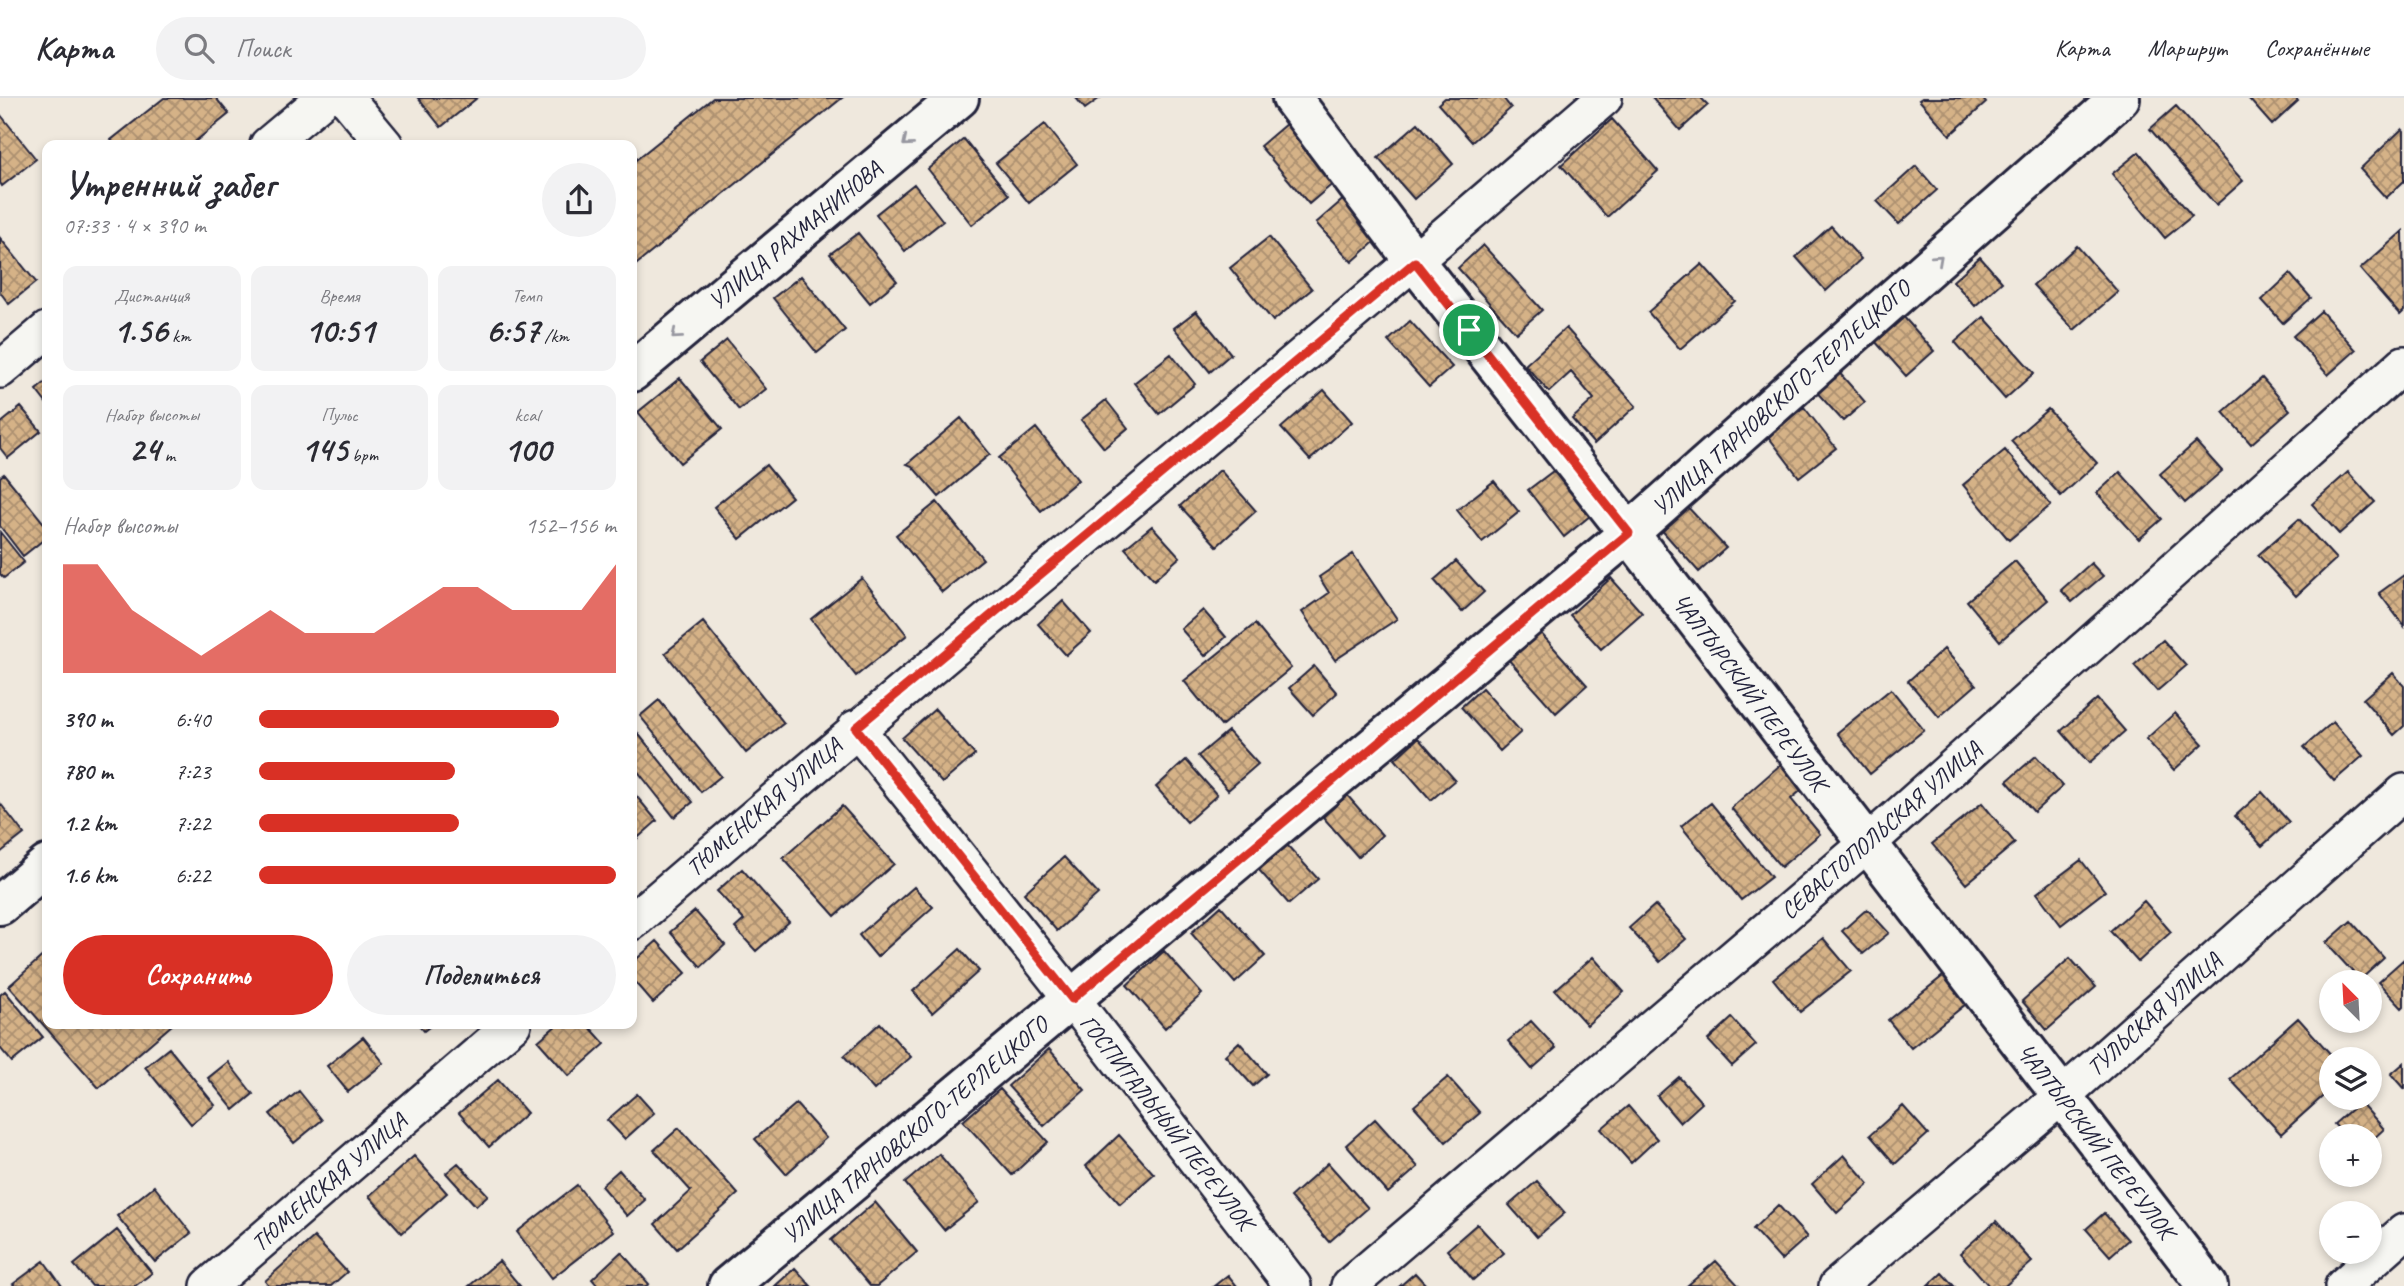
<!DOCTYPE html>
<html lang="ru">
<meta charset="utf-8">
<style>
:root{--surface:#fff;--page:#f2f2f3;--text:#2b2b33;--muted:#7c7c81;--line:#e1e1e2;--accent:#d93025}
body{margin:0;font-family:Caveat,sans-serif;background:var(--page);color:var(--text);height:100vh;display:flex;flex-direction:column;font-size:26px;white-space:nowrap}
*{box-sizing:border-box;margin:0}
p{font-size:23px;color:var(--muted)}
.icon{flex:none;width:38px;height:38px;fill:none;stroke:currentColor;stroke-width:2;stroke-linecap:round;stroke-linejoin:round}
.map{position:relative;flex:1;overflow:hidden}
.panel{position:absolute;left:42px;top:42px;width:595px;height:889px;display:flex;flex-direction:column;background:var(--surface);border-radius:14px;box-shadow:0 4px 10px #0003}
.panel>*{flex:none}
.needle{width:46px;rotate:336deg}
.controls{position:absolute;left:2319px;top:872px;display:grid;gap:14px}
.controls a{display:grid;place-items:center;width:63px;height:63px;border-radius:50%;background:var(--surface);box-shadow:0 4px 10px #0003;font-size:35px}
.pin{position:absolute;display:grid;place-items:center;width:60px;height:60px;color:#fff;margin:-30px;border:4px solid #fff;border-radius:50%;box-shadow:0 2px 7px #0007}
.round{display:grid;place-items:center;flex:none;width:74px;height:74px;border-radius:37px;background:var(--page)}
.summary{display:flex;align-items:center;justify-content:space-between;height:119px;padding:0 21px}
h1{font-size:38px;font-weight:800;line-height:52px}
.stats{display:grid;grid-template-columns:repeat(3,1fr);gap:10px;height:119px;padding:7px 21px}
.stats div{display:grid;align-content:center;border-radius:14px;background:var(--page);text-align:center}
.stats b{font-size:35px;font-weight:800}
.stats small{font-size:19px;font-weight:400}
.stats p{font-size:19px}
.chart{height:196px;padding:14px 21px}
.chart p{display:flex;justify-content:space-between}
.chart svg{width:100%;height:126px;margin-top:7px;fill:var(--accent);opacity:.7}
.cta{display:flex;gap:14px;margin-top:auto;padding:14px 21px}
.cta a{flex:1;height:80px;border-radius:42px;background:var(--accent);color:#fff;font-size:28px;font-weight:800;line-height:80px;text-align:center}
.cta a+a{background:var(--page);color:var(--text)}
ul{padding:0 21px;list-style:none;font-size:23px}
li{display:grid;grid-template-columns:112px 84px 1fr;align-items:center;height:52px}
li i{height:18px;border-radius:9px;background:var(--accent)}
header{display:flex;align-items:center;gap:42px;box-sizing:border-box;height:98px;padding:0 35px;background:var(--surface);border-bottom:2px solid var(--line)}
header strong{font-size:33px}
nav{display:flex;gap:38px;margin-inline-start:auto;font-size:24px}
.search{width:490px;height:63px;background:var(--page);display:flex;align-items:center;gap:18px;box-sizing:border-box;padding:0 24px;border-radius:38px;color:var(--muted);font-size:26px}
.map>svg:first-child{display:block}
.building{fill:url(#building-cross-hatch);stroke:#22223b;stroke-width:2}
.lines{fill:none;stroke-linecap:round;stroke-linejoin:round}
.minor-casing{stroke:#22223b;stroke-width:40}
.tertiary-casing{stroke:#22223b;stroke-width:44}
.minor{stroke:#f6f6f2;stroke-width:35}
.tertiary{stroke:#f6f6f2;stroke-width:38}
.oneway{stroke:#9797a0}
.route-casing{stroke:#fff;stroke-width:14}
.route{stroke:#d93025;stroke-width:9}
.labels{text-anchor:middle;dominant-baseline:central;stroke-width:7;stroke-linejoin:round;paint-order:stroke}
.street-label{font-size:24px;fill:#22223b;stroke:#f6f6f2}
</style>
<header>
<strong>Карта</strong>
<div class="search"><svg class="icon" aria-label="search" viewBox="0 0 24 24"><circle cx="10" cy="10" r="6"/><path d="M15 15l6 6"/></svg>Поиск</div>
<nav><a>Карта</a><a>Маршрут</a><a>Сохранённые</a></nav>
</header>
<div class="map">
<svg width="2404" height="1188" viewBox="0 0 2404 1188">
<defs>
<pattern id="building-cross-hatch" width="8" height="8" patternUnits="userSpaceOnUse" patternTransform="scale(1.75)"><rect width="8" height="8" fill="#d5b287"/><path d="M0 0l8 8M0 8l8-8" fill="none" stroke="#ac9070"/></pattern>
</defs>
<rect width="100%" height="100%" fill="#efe8dd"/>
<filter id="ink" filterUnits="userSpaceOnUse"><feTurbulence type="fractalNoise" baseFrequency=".0143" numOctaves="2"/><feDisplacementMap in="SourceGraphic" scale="14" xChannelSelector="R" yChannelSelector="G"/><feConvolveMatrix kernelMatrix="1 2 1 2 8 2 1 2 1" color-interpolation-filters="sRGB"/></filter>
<g filter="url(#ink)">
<path class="building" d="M164,0h52l13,16 -38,31h-76l-4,-5z
M418,0h59l-36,29z
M713,0h129l-210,170v-105z
M1076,0h24l-15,11z
M1445,0h58l8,10 -39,34 -34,-38z
M1652,0h49l7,7 -28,25z
M1922,0h60l4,5 -36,32 -31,-35z
M2251,0h44l3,3 -26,24 -23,-26z
M2176,8l67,75 -27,24 -66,-76z
M0,16l36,45 -34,27 -2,-3z
M1612,21l46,52 -51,46 -46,-52z
M1418,25l35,41 -39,35 -36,-41z
M1045,26l32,40 -48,39 -33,-40z
M1286,26l49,58 -26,22 -49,-58z
M2402,31l2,2v50l-18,17 -26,-29z
M964,41l45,56 -37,30 -44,-56z
M2139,54l53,64 -27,22 -53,-64z
M1916,68l21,24 -38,34 -22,-23z
M914,86l29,37 -38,30 -29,-37z
M1346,99l35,39 -29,26 -36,-39z
M1831,128l30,33 -35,32 -30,-34z
M2403,133l1,80 -4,4 -40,-46z
M858,135l39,48 -27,22 -40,-49z
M1269,139l43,52 -39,32 -43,-53z
M0,140l36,44 -27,22 -9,-12z
M1483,147l59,65 -26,23 -58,-65z
M2077,148l41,46 -44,38 -41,-45z
M1980,159l22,25 -27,24 -22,-25z
M1702,166l33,37 -55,48 -32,-37z
M2290,176l21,24 -28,25 -21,-23z
M801,178l44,54 -28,23 -44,-55z
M1196,213l35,43 -21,18 -36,-44z
M2321,213l35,39 -28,25 -35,-39z
M1902,217l32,36 -28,25 -32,-36z
M1984,219l50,56 -29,26 -50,-57z
M1410,223l42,46 -23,20 -41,-46z
M1566,230l70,78 -42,38 -22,-25 22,-20 -23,-27 -22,20 -24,-27z
M727,242l39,49 -27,21 -39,-48z
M1171,256l24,30 -36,30 -25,-31z
M1836,271l29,33 -22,19 -30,-33z
M680,280l42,51 -42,34 -42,-51z
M2262,280l28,32 -39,34 -28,-32z
M47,283v23l-11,-14z
M1324,292l28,32 -42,38 -29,-32z
M1106,302l22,28 -24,20 -23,-28z
M21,309l20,24 -33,27 -8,-10v-24z
M1804,309l32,41 -37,29 -32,-42z
M2048,311l49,54 -36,33 -50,-55z
M961,320l29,36 -51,43 -27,-31 -5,-2z
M1036,330l42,52 -37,31 -42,-53z
M2196,344l26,29 -37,32 -25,-29z
M2005,352l46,55 -42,35 -46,-55z
M766,367l26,32 -52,42 -26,-32z
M1561,367l35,46 -32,26 -36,-47z
M1220,372l36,41 -39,35 -37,-40z
M2120,374l42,47 -23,20 -42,-46z
M2348,374l27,30 -36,32 -27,-30z
M4,376l43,53v10l-24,19 -23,-30v-49z
M1494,383l25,31 -37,30 -25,-32z
M937,404l46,57 -41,33 -46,-57z
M1684,405l42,45 -27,24 -41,-46z
M2299,421l37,40 -40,37 -38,-41z
M1152,428l28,31 -26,23 -29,-32z
M0,434l24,30 -20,16 -4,-4z
M1353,456l44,65 -62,41 -33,-48 27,-19 -10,-16z
M1456,463l28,31 -22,20 -28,-32z
M2015,463l33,39 -48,41 -33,-40z
M2091,465l12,13 -31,26 -11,-12z
M2404,477v51l-25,-33z
M862,480l45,57 -51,41 -45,-57z
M1611,480l31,35 -41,36 -31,-34z
M1063,503l28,32 -25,22 -28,-31z
M1203,512l23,27 -21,19 -24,-27z
M703,524l81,101 -38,30 -81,-100z
M1255,526l36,44 -70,58 -37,-45z
M1538,532l49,55 -31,28 -49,-55z
M2163,542l23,26 -29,25 -23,-26z
M1944,551l32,36 -37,32 -31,-36z
M1314,568l23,27 -24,22 -24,-27z
M2393,575l11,13v40l-10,9 -31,-36z
M1482,590l39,44 -21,19 -39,-44z
M1891,591l33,41 -54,44 -33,-41z
M2097,601l28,32 -36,32 -28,-32z
M659,602l62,76 -20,16 -61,-76z
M935,611l40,46 -33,28 -40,-45z
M2175,615l28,31 -29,26 -28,-31z
M2333,624l30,34 -29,25 -30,-34z
M632,628l61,76 -19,15 -42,-53z
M1228,633l30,33 -30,26 -30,-34z
M1418,640l37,42 -24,20 -36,-41z
M2036,658l27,30 -29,26 -27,-31z
M1788,660l22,25 -19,16 29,35 -39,33 -50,-59z
M1186,662l31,35 -30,27 -31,-35z
M632,693l25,30 -25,22z
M2262,694l27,30 -27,24 -27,-30z
M1347,697l35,40 -24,22 -35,-40z
M0,705l24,31 -24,19z
M1711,705l60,74 -30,23 -60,-74z
M1982,705l33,40 -49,41 -34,-40z
M842,708l52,58 -59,52 -52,-58z
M1287,747l31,34 -29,25 -30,-34z
M1064,759l34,37 -41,37 -33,-38z
M2081,762l24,31 -44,34 -24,-32z
M742,771l47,53 -33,29 -21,-23 9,-8 -27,-29z
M914,789l19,20 -56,50 -18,-22z
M2144,803l27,31 -33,30 -28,-31z
M1655,807l31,34 -26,23 -31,-34z
M1221,808l44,50 -30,27 -44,-50z
M1867,811l22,24 -26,21 -21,-23z
M695,813l30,34 -24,22 -31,-35z
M2351,823l33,37 -24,22 -34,-37z
M1823,840l28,33 -51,41 -27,-33z
M657,843l29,32 -33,30 -21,-24v-16z
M960,851l19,22 -47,42 -19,-22z
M1164,853l38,43 -37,34 -38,-43z
M47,854v72h126l-74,64 -90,-102z
M1593,859l31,35 -37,33 -32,-35z
M2070,860l26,29 -49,43 -25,-29z
M2404,861v47l-2,2 -24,-26z
M1948,874l23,28 -60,48 -23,-28z
M5,893l38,46 -31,25 -12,-14v-53z
M1732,920l24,27 -24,21 -24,-26z
M2298,920l37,41h-4v30l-50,45 -51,-55z
M1531,923l25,27 -24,21 -24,-28z
M880,925l31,34 -37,33 -30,-34z
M418,926h15l-9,7z
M558,926h29l18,20 -36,32 -31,-35z
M363,939l21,26 -36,29 -21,-26z
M1239,944l28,32 -14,12 -28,-31z
M169,950l46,57 -24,19 -46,-57z
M1049,951l36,41 -41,36 -36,-40z
M228,964l25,32 -19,16 -26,-32z
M2404,965v26l-13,-15z
M1448,979l32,36 -34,29 -32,-36z
M1679,979l23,26 -22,20 -23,-27z
M498,982l29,33 -38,34 -30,-34z
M1000,991l48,53 -36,33 -49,-54z
M299,993l23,29 -28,23 -24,-29z
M637,996l17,19 -29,26 -18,-19z
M2360,1004l24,27 -14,13v-6h-25l-11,-12z
M796,1006l30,34 -40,36 -31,-35z
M1628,1008l29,33 -26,24 -30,-34z
M1903,1008l25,28 -33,30 -25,-29z
M1375,1021l43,48 -30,26 -42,-48z
M679,1030l59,66 -61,55 -22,-25 36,-33 -37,-41z
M1119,1037l35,39 -34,30 -34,-38z
M939,1056l40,48 -35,28 -39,-47z
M1844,1057l25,29 -32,29 -25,-29z
M414,1058l33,37 -45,40 -33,-37z
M458,1065l30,32 -12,11 -30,-33z
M1328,1065l40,45 -39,34 -39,-45z
M619,1072l26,30 -18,16 -26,-30z
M1537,1083l28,32 -28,24 -28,-32z
M577,1087l36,46 -61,47 -35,-46z
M154,1088l37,47 -36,29 -38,-46z
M875,1104l42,50 -40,34h-7l-39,-46z
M1778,1107l29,32 -26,23 -28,-31z
M2104,1115l24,27 -18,16 -24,-27z
M1996,1123l36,41 -27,24h-16l-29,-33z
M1477,1126l27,29 -31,27 -26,-30z
M117,1132l35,43 -17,13h-43l-18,-21z
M314,1139l33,35 -16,14h-62l-4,-5z
M621,1154l28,32 -3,2h-48l-6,-7z
M44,1163l18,25h-47l-2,-2z
M499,1163l21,25h-51z
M1716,1163l23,25 -51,-1z
M795,1170l16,18h-36z
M1415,1175l12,13h-27z
M1942,1175l12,13h-26z
M1228,1177l9,11h-23z"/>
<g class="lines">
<g class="minor-casing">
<path id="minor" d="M346,0l39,47
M268,47l56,-47
M0,272l47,-40
M856,630l216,271 221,287
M632,824c322,-278 651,-545 972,-824
M209,1188l304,-262
M1349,1188l518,-442 537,-480
M1837,1188l225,-190 342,-304
M2343,1188l61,-54"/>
</g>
<g class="tertiary-casing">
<path id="tertiary" d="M1292,0l123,164 214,271 579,753
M632,274l327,-274
M0,807l47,-40
M728,1188l901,-753 491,-435"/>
</g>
<use href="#minor" class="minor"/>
<use href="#tertiary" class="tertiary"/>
</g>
<defs><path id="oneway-chevron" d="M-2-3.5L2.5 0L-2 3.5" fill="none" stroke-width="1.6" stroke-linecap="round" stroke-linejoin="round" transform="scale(1.75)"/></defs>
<g class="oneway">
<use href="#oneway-chevron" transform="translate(907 44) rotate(140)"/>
<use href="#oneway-chevron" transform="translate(1938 161) rotate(-42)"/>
<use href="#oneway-chevron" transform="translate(676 237) rotate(140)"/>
</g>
</g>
<g class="lines" filter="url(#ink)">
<g class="route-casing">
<path id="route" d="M1415,164l214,271 -557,466 -216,-271z"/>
</g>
<use href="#route" class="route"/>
</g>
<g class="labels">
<g class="street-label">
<text transform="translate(795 137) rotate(-40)">УЛИЦА РАХМАНИНОВА</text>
<text transform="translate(1781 300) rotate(-42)">УЛИЦА ТАРНОВСКОГО-ТЕРЛЕЦКОГО</text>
<text transform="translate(1750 594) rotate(53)">ЧАЛТЫРСКИЙ ПЕРЕУЛОК</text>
<text transform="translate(764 709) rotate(-41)">ТЮМЕНСКАЯ УЛИЦА</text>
<text transform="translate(1881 732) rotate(-41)">СЕВАСТОПОЛЬСКАЯ УЛИЦА</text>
<text transform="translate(2154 916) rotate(-42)">ТУЛЬСКАЯ УЛИЦА</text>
<text transform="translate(1167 1024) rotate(52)">ГОСПИТАЛЬНЫЙ ПЕРЕУЛОК</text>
<text transform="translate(915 1032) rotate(-40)">УЛИЦА ТАРНОВСКОГО-ТЕРЛЕЦКОГО</text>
<text transform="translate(2096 1043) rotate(52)">ЧАЛТЫРСКИЙ ПЕРЕУЛОК</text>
<text transform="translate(329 1084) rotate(-41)">ТЮМЕНСКАЯ УЛИЦА</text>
</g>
</g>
</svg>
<div class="controls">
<a><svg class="needle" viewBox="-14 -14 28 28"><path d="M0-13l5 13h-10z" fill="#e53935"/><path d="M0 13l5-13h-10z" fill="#7c7c81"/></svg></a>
<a><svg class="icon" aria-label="layers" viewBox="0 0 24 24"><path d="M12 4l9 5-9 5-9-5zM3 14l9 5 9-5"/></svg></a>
<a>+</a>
<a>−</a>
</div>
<div class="pin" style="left:1469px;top:232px;background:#1e9e55"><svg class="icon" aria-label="arrive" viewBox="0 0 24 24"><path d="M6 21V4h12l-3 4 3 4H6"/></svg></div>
<section class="panel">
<div class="summary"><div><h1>Утренний забег</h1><p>07:33 · 4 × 390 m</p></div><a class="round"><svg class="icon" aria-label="share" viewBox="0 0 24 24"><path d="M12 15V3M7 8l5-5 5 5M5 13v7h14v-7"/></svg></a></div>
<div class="stats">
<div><p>Дистанция</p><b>1.56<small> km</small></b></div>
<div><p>Время</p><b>10:51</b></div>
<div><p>Темп</p><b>6:57<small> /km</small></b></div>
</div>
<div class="stats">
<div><p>Набор высоты</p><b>24<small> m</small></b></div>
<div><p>Пульс</p><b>145<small> bpm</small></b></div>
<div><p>kcal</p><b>100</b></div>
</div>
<div class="chart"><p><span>Набор высоты</span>152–156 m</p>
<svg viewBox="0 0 160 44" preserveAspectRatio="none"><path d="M0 44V6L10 6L20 22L30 30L40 38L50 30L60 22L70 30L80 30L90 30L100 22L110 14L120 14L130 22L140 22L150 22L160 6V44z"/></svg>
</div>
<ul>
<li><b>390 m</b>6:40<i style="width:84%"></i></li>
<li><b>780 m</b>7:23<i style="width:55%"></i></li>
<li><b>1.2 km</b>7:22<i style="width:56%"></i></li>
<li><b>1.6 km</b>6:22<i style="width:100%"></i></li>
</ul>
<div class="cta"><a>Сохранить</a><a>Поделиться</a></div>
</section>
</div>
